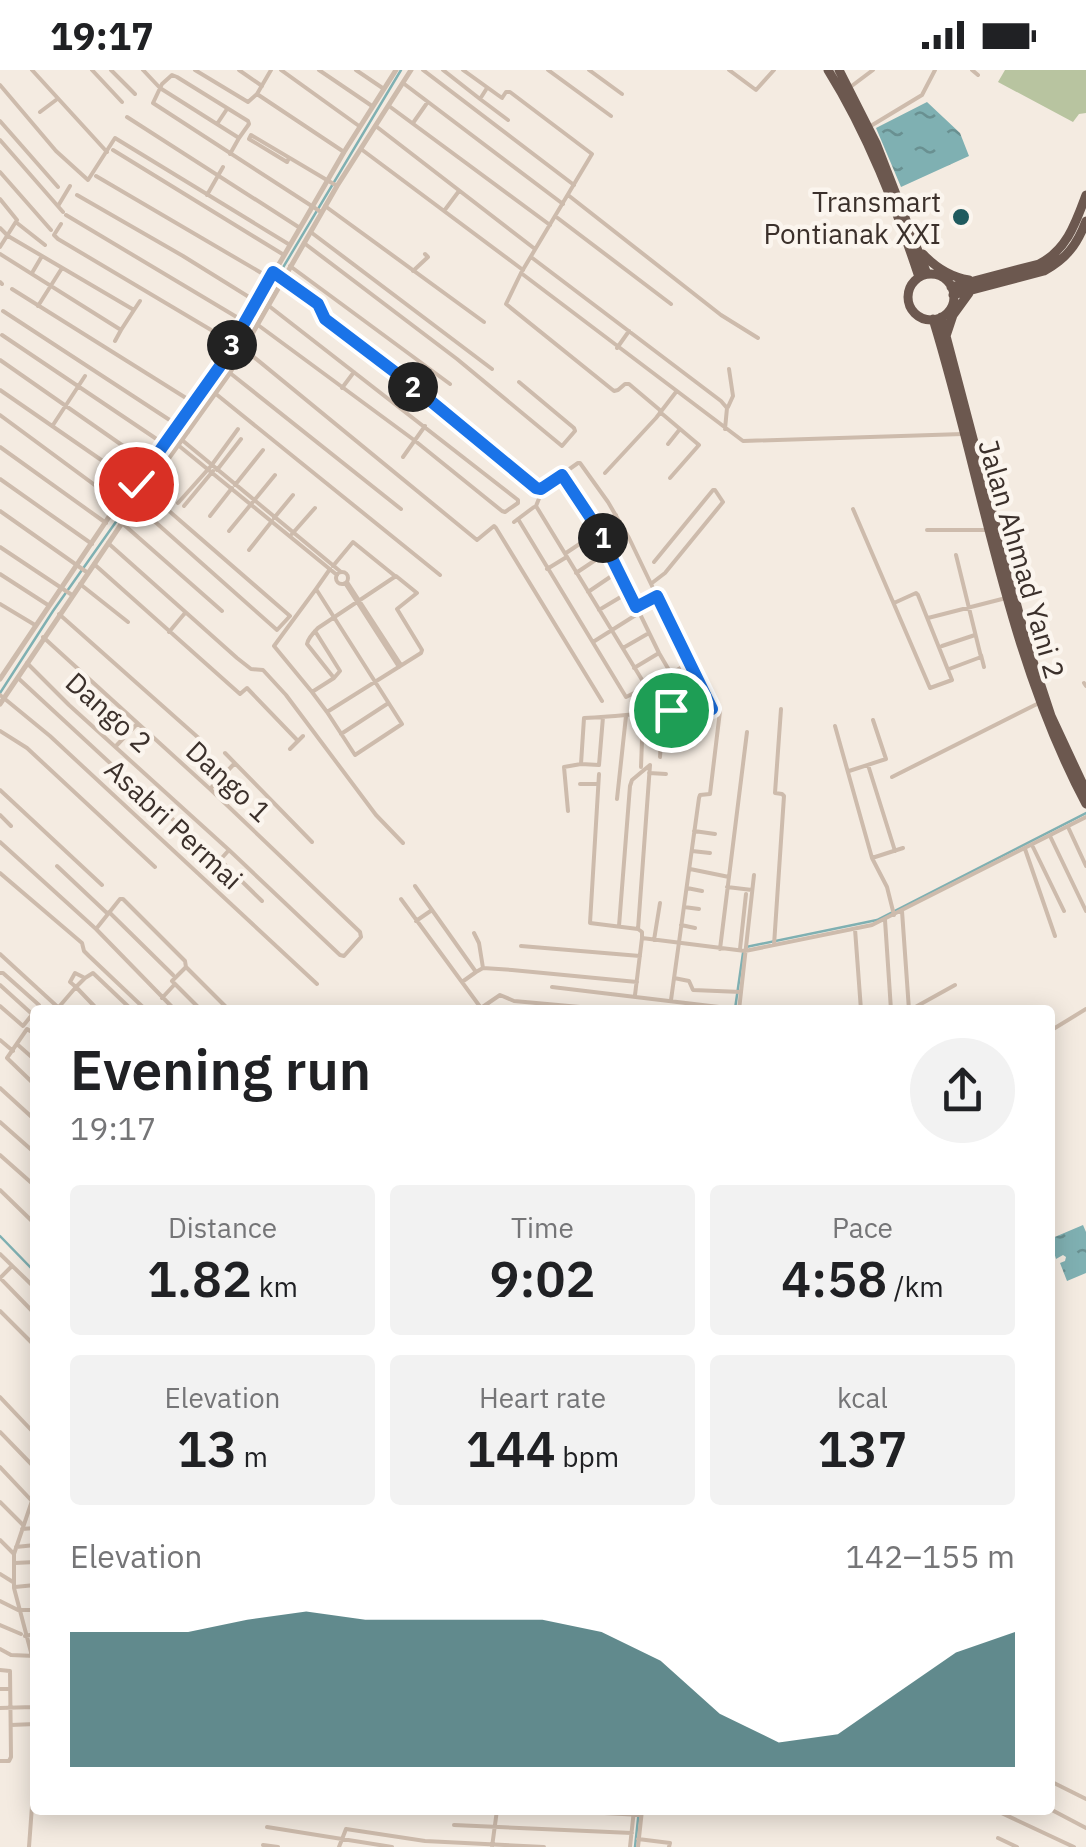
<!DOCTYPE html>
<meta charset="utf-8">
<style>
:root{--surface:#fff;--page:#f2f2f2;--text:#202124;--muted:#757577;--accent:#1f5a5e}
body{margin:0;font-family:"IBM Plex Sans",sans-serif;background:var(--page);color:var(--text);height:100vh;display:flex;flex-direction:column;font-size:38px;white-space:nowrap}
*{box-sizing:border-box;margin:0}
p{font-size:32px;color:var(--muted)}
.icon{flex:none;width:55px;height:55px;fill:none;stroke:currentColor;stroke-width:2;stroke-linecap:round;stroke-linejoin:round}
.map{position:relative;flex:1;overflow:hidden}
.details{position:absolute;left:30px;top:935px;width:1025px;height:810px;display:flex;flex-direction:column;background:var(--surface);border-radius:10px;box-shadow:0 5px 25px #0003}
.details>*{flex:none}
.pin{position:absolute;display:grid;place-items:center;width:85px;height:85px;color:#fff;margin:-42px;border:5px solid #fff;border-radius:50%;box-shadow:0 2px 10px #0007}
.km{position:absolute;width:50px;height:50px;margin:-25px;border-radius:50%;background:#222;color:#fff;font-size:28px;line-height:50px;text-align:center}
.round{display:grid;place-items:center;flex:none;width:105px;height:105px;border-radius:52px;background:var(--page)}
.head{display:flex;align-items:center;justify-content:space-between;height:170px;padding:0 40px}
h1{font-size:55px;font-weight:600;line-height:75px}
.metrics{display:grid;grid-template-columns:repeat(3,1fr);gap:15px;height:170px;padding:10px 40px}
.metrics div{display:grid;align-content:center;border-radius:10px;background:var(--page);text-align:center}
.metrics b{font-size:50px;font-weight:600}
.metrics small{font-size:28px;font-weight:400}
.metrics p{font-size:28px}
.chart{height:280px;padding:20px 40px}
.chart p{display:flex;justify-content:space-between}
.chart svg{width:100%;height:180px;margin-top:10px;fill:var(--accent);opacity:.7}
.status{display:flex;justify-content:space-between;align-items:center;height:70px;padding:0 50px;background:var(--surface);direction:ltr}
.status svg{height:28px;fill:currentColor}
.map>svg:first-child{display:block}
.green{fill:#b8c4a0}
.water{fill:url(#water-ripples)}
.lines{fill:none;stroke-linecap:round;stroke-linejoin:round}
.stream{stroke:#7fb0b2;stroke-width:2.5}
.minor{stroke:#cdbbac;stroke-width:4}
.tertiary{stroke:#cdbbac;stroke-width:5}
.trunk{stroke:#6c584f;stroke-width:9}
.route-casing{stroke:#fff;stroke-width:20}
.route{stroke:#1a73e8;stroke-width:12}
.poi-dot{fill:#1f5a5e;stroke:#fbf5ee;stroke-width:4}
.labels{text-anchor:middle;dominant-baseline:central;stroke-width:9;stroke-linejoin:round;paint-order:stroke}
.poi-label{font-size:28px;fill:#3b302b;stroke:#fbf5ee;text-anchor:end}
.street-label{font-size:28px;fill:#3b302b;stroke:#fbf5ee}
</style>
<div class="status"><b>19:17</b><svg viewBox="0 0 49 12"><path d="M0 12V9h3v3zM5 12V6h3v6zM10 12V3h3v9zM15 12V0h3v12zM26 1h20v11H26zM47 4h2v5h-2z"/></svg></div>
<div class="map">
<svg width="1086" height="1777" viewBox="0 0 1086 1777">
<defs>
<pattern id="water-ripples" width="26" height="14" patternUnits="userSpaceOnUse" patternTransform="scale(2.5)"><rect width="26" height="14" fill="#7fb0b2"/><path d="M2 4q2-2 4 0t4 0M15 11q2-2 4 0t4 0" fill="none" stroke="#699091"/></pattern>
</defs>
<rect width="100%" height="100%" fill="#f4ebe1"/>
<path class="green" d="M1005,0h81v43l-7,1 -6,8 -75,-40z"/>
<path class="water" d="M927,32l33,31 9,23 -68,31 -25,-59z
M1083,1155l3,7v41l-19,8 -7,-18 5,-2 1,-4 -3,-2 -7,4 -6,-20z"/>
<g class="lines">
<path class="stream" d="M0,623l53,-82 161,-228 187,-313
M746,877l131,-27 209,-107
M735,939l8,-56
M0,1166l35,36
M635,1777l4,-37"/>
<path class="minor" d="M32,0l75,82
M92,0l30,32
M111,0l24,24
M143,0l17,18 79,50 -9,16
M195,0l53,32 9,-8 14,-24
M239,0l23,16
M281,0l78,56
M319,0l53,36
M356,0l28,19
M423,0l151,115
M443,0l37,29 7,-11
M463,0l39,28 4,-6h4l82,62 -71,119 -15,31 108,87 4,-1 7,-6h4l32,27
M548,0l63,46
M589,0l33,24
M729,0l27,20 18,-20
M972,0l6,5
M403,13l160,121
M0,15l56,66 32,29 27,-42 175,107
M849,18l24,-18
M257,24l87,58
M480,29l28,21
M389,36l161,119
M40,42l16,-12
M127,47l173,111
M0,51l58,66
M413,53l14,-20
M217,54l10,-15
M377,57l158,122
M869,57l53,-32 13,-25
M239,68l10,-14 -1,-3 -71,-44 -5,-2 -10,9 -9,19 168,109
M0,70l63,72
M361,79l162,121
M113,80l171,105
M289,88l-2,4 -38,-23 2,-4 86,51
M0,102l51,58
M96,106l174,102
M77,125l106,61 74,46
M207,125l16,-28
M568,125l153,120 37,23
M0,129l17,21 -17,27
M58,136l12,-20
M325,136l159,116
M444,141l15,-20
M66,145l179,107
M555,146l116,88
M17,153l28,22
M61,154l-7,11 4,4 175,104
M0,158l8,8 126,74 -13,20 -121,-76
M312,163l180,136
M304,173l153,116 105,87 13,-15 -1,-3 -55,-46
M531,187l190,144 6,7 -2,21
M290,196l160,118
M413,201l15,-14 -3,-3
M32,203l10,-17
M521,203l222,168 220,-7
M283,208l35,26 7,15 104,81 108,92
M0,212l2,2
M12,219l182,114
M38,236l24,-38
M134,240l6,-9
M3,241l185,121
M258,255l156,115 88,71 3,1 13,-9v-3l-249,-194
M2,265l162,109
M115,271l6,-11
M617,278l12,-17
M244,279l233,191 17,-14 2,2 106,173
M0,290l149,104
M230,303l171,136
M342,318l12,-16
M0,320l136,94
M216,324l224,181
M728,337l5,-11 -4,-27
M660,342l39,33 -29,33
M0,345l130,96
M53,355l32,-49
M182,370l159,132
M668,374l12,-15
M178,375l159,130
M0,377l106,76
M403,387l22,-31
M217,400l24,-31
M605,403l51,-55 20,-26
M562,405l35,51 62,127 24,41
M0,409l92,65
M235,415l28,-35
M541,419l37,-26h2l28,39 21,36 82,171 9,2 -10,83 -10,1 -1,3 -28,202
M541,419l3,4 -4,3 -3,-4z
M540,426l-4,10 111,182
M178,433l33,-37 27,-37
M135,434l142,126 13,-14 -144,-125
M184,436l29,-35
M853,439l77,179 22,-8 -34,-85 -2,-2 -22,10
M0,441l88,62
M210,446l22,-28
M274,448l19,-23
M518,449l108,178 29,-14 34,-20
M514,452l20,-15
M122,453l100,88
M598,455l18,-10
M927,460h62
M229,461l46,-56
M292,464l23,-26
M108,473l129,115 14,11 12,1 23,25 90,120 27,28
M0,477l72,48
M249,480l23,-29
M566,483l33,-22
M94,494l146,130 7,-6 51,53
M333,496l20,-24 42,34
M547,499l18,-11
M336 508a6 6 0 1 1 12 0a6 6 0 1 1-12 0Z
M576,503l33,-22
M0,504l48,31
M347,512l54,83
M345,513l54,84
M652,513l13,-10 58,-71 -8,-12h-2l-59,72
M80,514l48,38
M316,519l14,-20
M588,522l31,-21
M0,534l35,21
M636,537l21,-11
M599,540l30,-18
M59,544l143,127
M928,548l78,-20
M315,561l25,40 -6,7 -22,14 15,20 94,-59 1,-3 -25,-41 20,-16 -21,-17 -78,52c-4,4 -10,10 -11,16l27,34
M169,562l16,-19
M593,572l46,-29
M942,576l33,-11
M623,578l26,-15
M981,585l3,12
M27,593l42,42 160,145 111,105 4,1 17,-19 -1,-5 -150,-143 -167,-152
M634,598l25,-15
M949,599l32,-12 -25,-102
M18,608l131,121 71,61 9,-10
M655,613l10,16
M1084,613l2,3
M312,622l-38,-46 42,-57 86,135 -47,31 -28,-43
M638,622l10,17
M0,625l50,41 267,248
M603,647l-4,48 -18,-1 3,-46c43,-2 84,-8 127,-9
M835,656l37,132 15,29 7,28
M0,661l27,17 128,119
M341,664l46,-30
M116,676l21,-22
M290,679l13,-13
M225,683l87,89
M660,687l3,-47
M868,695l27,86
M641,697l2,-54
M849,701l37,-12 -13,-39
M649,703l17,1
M599,704l-9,149 48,6 4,3v6
M222,706l14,14
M892,707l147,-74
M580,714h18
M210,719l24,-25
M0,720l102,95
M617,729l9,-83
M568,741l-4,-44 17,-3
M0,745l11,11
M1068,757l18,39
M694,761l21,3
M1050,766l36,75
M0,772l96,87 79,81
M1032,775l32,66
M1025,779l30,87
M692,781l18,2
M872,788l31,-10
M220,790l42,41
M57,796l51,48
M690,799l39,8
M0,803l82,70 2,8 5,5 57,54
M415,816l61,86 -14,10
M727,817l25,3
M687,818l15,3
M401,829l80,109
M684,837l15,2
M902,841l7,99
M109,842l64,63
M885,850l6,90
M416,851l16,-11
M681,855l14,3
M619,856l11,-140 2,-6 18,-15
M96,859l24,-30h3l62,62 1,6
M638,859l12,-164
M855,859l6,81
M474,863l5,10 4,25
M654,870l6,-37
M774,875l10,-149 -2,-2 -7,-1 6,-84
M521,876l119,10
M720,879l27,-217
M740,879l6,-55
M0,884l61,56
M476,902l7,-4 29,2 125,12
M0,903h3l36,32 -3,5
M85,908l-9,9 -6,-5 5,-9 10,5 8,-5 39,37
M674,908l15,3 4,9 48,2
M175,914l26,26
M0,915l32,29
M552,917l192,23
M635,925l7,-57 103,13 127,-26 214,-108
M162,928l13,-14 -3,-3 14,-14 43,43
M0,936l23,20 12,-15
M58,938l18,-21 22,23
M481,938l19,-13 14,6 99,9
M458,939v1
M739,940l15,-135
M910,940l45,-25
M1050,961l36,-22
M35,964l-8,-5 -20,29 28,27
M0,970l13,11
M18,975l17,15
M0,1018l35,32
M0,1052l35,31
M0,1085l35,31
M0,1120l35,34
M0,1184l35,34
M12,1196l-12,12 35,36
M0,1241l35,35
M0,1327l35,37
M32,1342l3,3
M0,1362l35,36
M0,1397l31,33
M0,1432l23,23
M22,1459l13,-1
M0,1470l14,14
M16,1477l19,-2
M15,1493l20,-1
M0,1504l13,8
M15,1517l20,-2
M0,1531l18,9h17
M0,1555l21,9
M25,1566l10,-2
M0,1579l11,6 24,1
M0,1600l10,1 1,86 -2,4h-9
M0,1619h10
M0,1638l33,-1
M11,1655l24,-1
M1050,1711l36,18
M1050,1739l36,19
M549,1740l92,5
M995,1740l79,37
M454,1755l178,8
M267,1757l125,20
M998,1768l19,9
M638,1769l32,4 -1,4
M263,1775l15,2
M29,1777l5,-68 -1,-103 -1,-20 -18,-68v-34l21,-62
M339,1777l7,-18 79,12 119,6
M492,1777l5,-37
M630,1777l4,-37
M638,1777l4,-37"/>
<path class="tertiary" d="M0,609l119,-177 17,-18 84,-118 124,-214 52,-82
M0,634l122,-181 107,-149 108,-188 74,-116"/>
<path class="trunk" d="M828,0c40,64 67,135 91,207
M839,0l37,73 51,131
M923,184c12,13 28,23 46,26
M908 227a23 23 0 1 1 46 0a23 23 0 1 1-46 0Z
M951,217l88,-23c28,-14 37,-42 47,-69
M953,225l91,-24c22,-12 33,-26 42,-50
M941,247l85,323 25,76 35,75
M933,249c50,163 73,334 153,485
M946,266l7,-21 16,-22"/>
</g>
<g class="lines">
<g class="route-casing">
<path id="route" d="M136,414l84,-118 53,-94 45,32 7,15 79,60 132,109 5,1 21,-14 34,51 40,81 21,-11 55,113 -41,1"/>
</g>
<use href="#route" class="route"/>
</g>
<circle class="poi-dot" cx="961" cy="147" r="10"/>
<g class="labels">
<g class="poi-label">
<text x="941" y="131">Transmart<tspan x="941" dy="32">Pontianak XXI</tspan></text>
</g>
<g class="street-label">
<text transform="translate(1022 489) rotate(74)">Jalan Ahmad Yani 2</text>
<text transform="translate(109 642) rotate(42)">Dango 2</text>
<text transform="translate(229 711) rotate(43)">Dango 1</text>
<text transform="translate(174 754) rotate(43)">Asabri Permai</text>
</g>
</g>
</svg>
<div class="pin" style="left:671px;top:640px;background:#1e9e55"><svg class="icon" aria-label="arrive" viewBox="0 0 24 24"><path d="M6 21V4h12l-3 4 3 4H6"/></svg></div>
<div class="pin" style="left:136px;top:414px;background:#d93025"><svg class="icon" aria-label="check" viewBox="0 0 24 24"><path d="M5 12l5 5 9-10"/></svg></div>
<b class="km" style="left:603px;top:468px">1</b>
<b class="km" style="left:413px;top:317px">2</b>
<b class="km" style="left:232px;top:275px">3</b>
<section class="details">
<div class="head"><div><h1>Evening run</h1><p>19:17</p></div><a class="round"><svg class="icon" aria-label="share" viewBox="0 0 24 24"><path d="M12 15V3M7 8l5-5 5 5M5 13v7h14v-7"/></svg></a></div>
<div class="metrics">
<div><p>Distance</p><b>1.82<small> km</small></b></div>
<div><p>Time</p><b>9:02</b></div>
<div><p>Pace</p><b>4:58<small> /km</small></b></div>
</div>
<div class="metrics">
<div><p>Elevation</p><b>13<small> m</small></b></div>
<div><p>Heart rate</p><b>144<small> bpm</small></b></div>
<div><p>kcal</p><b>137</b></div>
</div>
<div class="chart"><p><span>Elevation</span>142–155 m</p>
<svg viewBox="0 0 160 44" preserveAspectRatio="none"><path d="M0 44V11L10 11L20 11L30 8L40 6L50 8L60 8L70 8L80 8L90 11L100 18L110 31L120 38L130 36L140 26L150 16L160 11V44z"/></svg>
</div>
</section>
</div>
